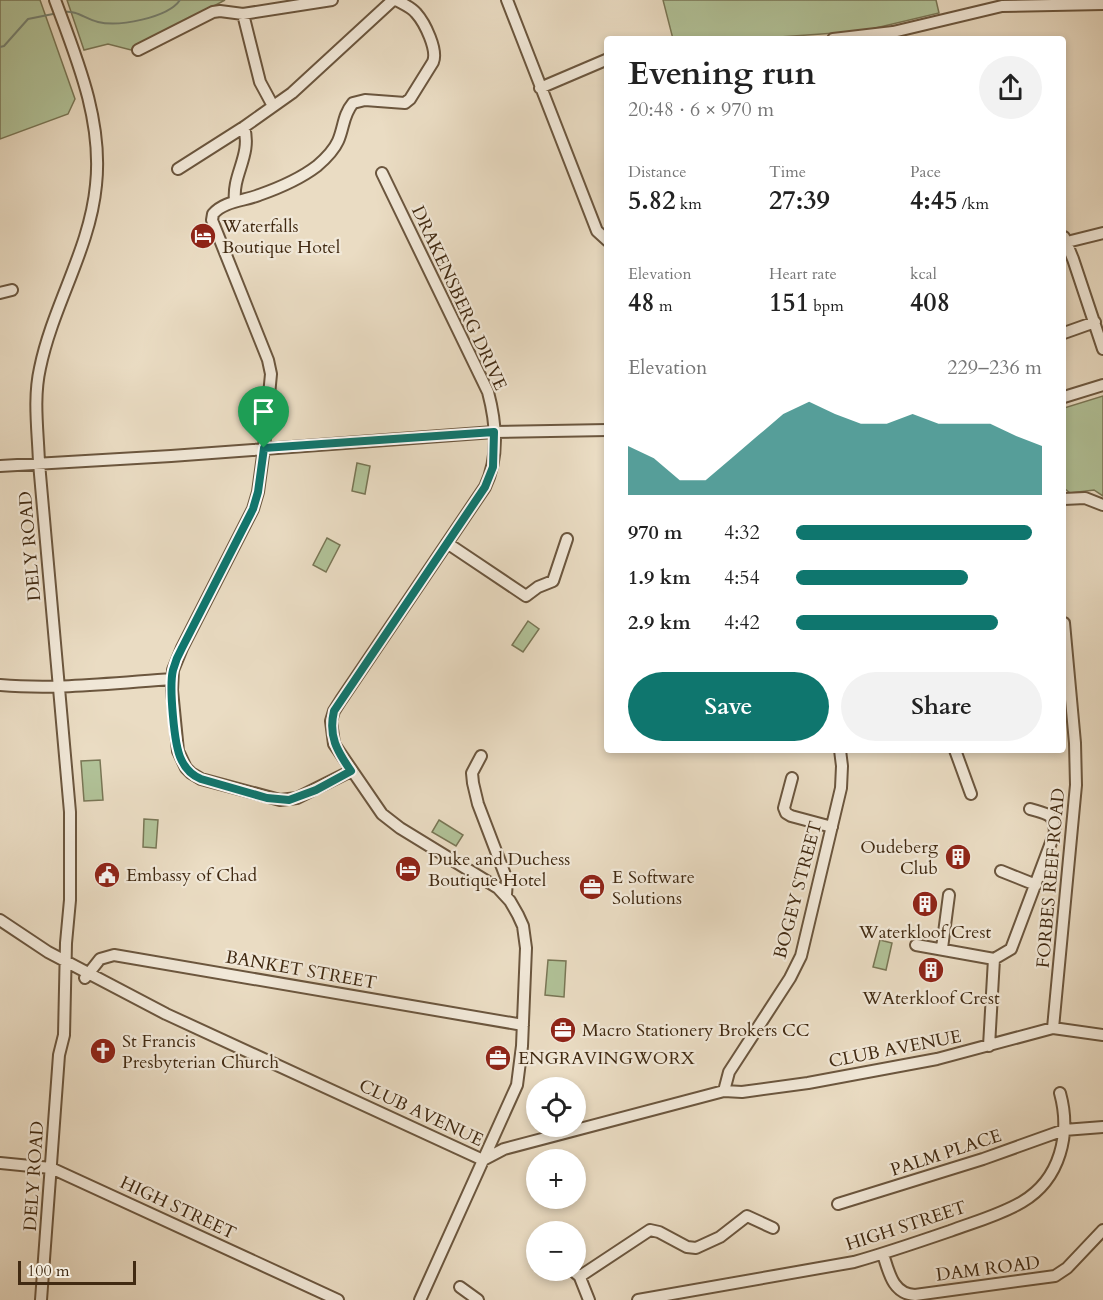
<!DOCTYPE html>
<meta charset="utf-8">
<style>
:root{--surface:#fff;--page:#f2f2f2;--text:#222;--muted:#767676;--accent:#0f766e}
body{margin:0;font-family:Cardo,serif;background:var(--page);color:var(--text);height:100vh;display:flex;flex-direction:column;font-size:22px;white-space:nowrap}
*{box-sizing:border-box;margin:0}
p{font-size:20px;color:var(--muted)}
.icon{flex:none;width:33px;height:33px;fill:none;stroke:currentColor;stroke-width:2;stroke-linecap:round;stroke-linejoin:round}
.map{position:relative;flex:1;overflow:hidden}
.sheet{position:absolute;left:604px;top:36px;width:462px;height:717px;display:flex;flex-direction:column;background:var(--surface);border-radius:6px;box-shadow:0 3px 9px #0003}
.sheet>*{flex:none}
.tools{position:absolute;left:526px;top:1077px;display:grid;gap:12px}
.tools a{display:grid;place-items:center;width:60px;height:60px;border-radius:50%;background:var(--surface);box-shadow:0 3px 9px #0003;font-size:30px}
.scale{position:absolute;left:18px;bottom:15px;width:118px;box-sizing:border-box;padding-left:6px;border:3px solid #412a12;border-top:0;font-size:16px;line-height:21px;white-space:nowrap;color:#412a12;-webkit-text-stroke:4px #f1e8d8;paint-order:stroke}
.pin{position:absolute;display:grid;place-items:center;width:51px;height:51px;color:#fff;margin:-62px -26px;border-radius:50% 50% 50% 0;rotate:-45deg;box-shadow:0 0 6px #0007}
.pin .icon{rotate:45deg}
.round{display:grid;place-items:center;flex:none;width:63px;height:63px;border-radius:32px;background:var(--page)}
.headline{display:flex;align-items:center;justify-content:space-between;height:102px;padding:0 24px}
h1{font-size:33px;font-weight:800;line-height:45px}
.metrics{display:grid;grid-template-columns:repeat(3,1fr);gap:9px;height:102px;padding:6px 24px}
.metrics div{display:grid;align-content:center}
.metrics b{font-size:26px;font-weight:800}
.metrics small{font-size:16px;font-weight:400}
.metrics p{font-size:16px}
.chart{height:168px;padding:12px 24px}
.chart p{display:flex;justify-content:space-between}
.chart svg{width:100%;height:108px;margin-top:6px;fill:var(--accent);opacity:.7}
.cta{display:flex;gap:12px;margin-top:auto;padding:12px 24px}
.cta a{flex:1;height:69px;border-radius:36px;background:var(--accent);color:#fff;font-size:24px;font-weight:800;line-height:69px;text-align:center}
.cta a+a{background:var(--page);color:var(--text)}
ul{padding:0 24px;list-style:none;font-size:20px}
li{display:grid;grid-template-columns:96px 72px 1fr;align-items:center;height:45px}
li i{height:15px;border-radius:8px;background:var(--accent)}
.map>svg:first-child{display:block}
.green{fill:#b1c298;stroke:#797655;stroke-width:1.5}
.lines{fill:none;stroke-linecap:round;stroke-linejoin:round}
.stream{stroke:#758273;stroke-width:2}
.minor-casing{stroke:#6b563e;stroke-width:14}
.minor{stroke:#f1e8d8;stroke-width:10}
.route-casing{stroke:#fff;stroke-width:12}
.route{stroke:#0f766e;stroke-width:8}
.labels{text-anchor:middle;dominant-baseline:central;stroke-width:4.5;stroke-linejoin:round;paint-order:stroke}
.poi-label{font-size:18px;fill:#412a12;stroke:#f1e8d8;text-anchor:start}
.street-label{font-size:18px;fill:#412a12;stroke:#f1e8d8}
</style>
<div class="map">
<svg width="1103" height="1300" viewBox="0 0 1103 1300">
<rect width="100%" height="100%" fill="#eadcc3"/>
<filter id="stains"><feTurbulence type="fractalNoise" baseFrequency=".00333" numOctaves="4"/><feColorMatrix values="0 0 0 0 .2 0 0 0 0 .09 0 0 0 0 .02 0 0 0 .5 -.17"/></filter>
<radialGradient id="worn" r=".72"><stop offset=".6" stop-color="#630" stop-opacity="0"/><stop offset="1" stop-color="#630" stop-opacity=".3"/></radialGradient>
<path class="green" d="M0,0h40l35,99 -7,15 -68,25z
M67,0h158l-94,50 -23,-6 -24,6z
M663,0h273l3,13 -76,18 -113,8h-77z
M1103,396v100l-9,-6 -24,3 -6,-5v-80z
M357,463l13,3 -5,28 -13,-3z
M327,538l13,7 -14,27 -13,-7z
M528,621l11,8 -16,23 -11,-7z
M100,760l3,40 -19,1 -3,-40z
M144,819l14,1 -2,28 -13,-1z
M439,820l24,15 -7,11 -24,-14z
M880,940l12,3 -6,27 -13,-3z
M548,960l18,1 -2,36 -19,-2z"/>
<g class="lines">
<path class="stream" d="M63,12c14,-2 22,7 35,10 20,5 70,-4 82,-22
M0,47l4,-1 24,-27 30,-6"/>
<g class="minor-casing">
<path id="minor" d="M507,0l90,231 11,10
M243,14l17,68 13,24
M833,39l60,-7 109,-26 101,-2
M138,50l75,-38 7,-1 23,3 89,-14
M540,88l68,-29
M178,169l66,-42 48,-34 101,-93
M382,173l106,219c8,30 11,66 -3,95l-144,213 -7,11 -3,10 3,23 48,70 18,14 98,60 12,13 8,14 5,11 3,22 -4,98 -5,39 -97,215
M235,201c-3,-27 17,-45 9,-74
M1064,237l9,22 30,90
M1067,242l36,-9
M0,293l12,-3
M1064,333l31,-11
M1064,397l39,-12
M0,466l171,-10 323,-24 114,-2
M1064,499l21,-1 18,7
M447,543l79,53 12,-9 15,-6 14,-42
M0,685c57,5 115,-2 172,-6
M955,750l16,44
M481,756l-9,17 1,10 5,21 29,76 -1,15
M351,771l-54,27 -17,2 -79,-21 -10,-6 -5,-5 -8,-17 -6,-61 1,-20 9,-22 71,-139 5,-17 6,-44 7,-74 -3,-14 -56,-140 1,-6c11,-13 31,-13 46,-19 20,-7 41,-16 58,-29 7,-6 17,-16 21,-25 6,-14 5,-26 15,-38l12,-3 40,3 5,-4 23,-37c5,-12 -8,-39 -17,-49 -5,-6 -13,-9 -20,-13
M792,778l-8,30 2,5 5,3 41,11
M1001,871l35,14
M0,920l48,32 118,62 317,146
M916,945l78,14 17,-10 44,-117c-1,-19 -8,-18 -25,-23
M942,948l7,-53
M85,978l15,-19 14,-4 409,70
M1053,1028l23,-243 -1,-42 -11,-120
M989,1046l5,-87
M724,1091l5,-19 61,-94 11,-22 40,-168 1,-22 -2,-16
M483,1160l21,-11 220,-58 18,1 66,-9 129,-24 116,-31 50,7
M0,1163l51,5 287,132
M838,1204l145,-45 81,-29 39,-3
M883,1254c6,19 10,40 32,41l140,-19 12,-8 36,-38
M572,1270l6,5h4l68,-45 9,2 28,15 9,1 24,-11 27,-21 26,12
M579,1275l10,25
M460,1287l18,13
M41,1300l18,-245 5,-20 2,-92 4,-43v-88l-31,-349c-1,-32 -6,-64 1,-95 13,-63 50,-119 56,-183 7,-64 -19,-126 -41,-185
M638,1300l216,-38c32,-9 64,-20 96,-31 24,-9 50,-16 72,-29 39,-23 49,-69 38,-109"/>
</g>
<use href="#minor" class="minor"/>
</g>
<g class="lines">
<g class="route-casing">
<path id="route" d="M494,432l-1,35 -8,20 -151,224c-6,25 3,40 17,60l-35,19 -27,10 -22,-2 -66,-19c-10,-4 -16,-11 -20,-20 -7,-14 -12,-73 -8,-89 2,-8 5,-15 9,-22l71,-139 5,-17 6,-44z"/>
</g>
<use href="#route" class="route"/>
</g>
<defs>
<g id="hotel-disc" transform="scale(1.35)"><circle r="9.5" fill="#8f2418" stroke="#f1e8d8"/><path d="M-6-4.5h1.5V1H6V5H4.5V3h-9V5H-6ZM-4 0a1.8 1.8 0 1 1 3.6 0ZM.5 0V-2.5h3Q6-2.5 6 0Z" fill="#fff"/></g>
<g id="building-disc" transform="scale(1.35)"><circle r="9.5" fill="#8f2418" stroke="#f1e8d8"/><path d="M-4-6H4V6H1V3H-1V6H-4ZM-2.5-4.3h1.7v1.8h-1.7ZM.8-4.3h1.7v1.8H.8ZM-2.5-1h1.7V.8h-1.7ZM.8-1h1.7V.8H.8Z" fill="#fff"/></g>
<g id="civic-disc" transform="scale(1.35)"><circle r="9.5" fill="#8f2418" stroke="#f1e8d8"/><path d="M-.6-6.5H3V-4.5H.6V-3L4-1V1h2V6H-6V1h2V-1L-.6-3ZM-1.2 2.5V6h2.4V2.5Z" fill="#fff"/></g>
<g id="office-disc" transform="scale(1.35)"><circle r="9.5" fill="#8f2418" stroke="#f1e8d8"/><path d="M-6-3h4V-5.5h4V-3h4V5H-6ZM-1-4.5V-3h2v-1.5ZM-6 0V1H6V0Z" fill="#fff"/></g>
<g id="church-disc" transform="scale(1.35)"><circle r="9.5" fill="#8f2418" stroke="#f1e8d8"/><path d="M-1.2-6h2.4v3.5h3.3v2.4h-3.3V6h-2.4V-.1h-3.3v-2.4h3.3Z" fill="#fff"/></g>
</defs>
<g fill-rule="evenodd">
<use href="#hotel-disc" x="203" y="236"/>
<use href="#building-disc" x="958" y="857"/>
<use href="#hotel-disc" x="408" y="869"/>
<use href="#civic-disc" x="107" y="875"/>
<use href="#office-disc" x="592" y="887"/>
<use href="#building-disc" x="925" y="904"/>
<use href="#building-disc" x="931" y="970"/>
<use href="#office-disc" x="563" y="1030"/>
<use href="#church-disc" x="103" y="1051"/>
<use href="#office-disc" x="498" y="1058"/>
</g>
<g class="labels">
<g class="poi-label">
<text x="222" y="226">Waterfalls<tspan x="222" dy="21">Boutique Hotel</tspan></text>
<text x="938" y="847" text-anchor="end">Oudeberg<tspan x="938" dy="21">Club</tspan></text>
<text x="428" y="859">Duke and Duchess<tspan x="428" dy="21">Boutique Hotel</tspan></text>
<text x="126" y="875">Embassy of Chad</text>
<text x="612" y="877">E Software<tspan x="612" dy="21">Solutions</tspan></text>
<text x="925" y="932" text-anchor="middle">Waterkloof Crest</text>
<text x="931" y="998" text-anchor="middle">WAterkloof Crest</text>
<text x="582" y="1030">Macro Stationery Brokers CC</text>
<text x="122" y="1041">St Francis<tspan x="122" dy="21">Presbyterian Church</tspan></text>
<text x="518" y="1058">ENGRAVINGWORX</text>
</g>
<g class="street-label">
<text transform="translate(459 298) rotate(65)">DRAKENSBERG DRIVE</text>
<text transform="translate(30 546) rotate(-95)">DELY ROAD</text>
<text transform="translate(1051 878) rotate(-85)">FORBES REEF ROAD</text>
<text transform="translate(798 890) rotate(-75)">BOGEY STREET</text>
<text transform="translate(301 970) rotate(10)">BANKET STREET</text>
<text transform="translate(895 1049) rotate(-11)">CLUB AVENUE</text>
<text transform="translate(421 1113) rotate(25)">CLUB AVENUE</text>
<text transform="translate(946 1153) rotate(-18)">PALM PLACE</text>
<text transform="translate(34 1176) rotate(-86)">DELY ROAD</text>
<text transform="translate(178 1208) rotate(25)">HIGH STREET</text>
<text transform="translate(906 1226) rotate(-18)">HIGH STREET</text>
<text transform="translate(988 1269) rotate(-7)">DAM ROAD</text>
</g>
</g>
<rect width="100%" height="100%" filter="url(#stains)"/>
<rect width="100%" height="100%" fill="url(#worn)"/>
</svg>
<div class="tools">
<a><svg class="icon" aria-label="locate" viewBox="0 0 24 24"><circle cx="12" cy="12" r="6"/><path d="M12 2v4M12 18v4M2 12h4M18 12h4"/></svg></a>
<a>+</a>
<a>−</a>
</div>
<div class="scale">100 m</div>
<div class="pin" style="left:264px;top:448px;background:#1e9e55"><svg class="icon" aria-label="arrive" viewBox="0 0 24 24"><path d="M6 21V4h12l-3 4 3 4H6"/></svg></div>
<section class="sheet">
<div class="headline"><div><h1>Evening run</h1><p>20:48 · 6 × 970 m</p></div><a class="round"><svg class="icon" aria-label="share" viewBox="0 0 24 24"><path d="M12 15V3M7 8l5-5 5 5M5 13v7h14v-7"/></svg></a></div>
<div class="metrics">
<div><p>Distance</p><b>5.82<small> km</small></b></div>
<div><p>Time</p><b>27:39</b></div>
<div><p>Pace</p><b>4:45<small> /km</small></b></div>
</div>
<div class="metrics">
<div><p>Elevation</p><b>48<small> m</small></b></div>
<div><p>Heart rate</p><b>151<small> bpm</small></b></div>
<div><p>kcal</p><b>408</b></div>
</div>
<div class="chart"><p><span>Elevation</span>229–236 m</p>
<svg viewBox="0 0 160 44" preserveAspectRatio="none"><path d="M0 44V24L10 29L20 38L30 38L40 29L50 20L60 11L70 6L80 11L90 15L100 15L110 11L120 15L130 15L140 15L150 20L160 24V44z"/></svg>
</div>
<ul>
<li><b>970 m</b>4:32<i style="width:96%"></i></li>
<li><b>1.9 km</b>4:54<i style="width:70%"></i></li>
<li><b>2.9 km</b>4:42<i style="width:82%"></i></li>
</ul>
<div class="cta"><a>Save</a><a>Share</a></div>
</section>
</div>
